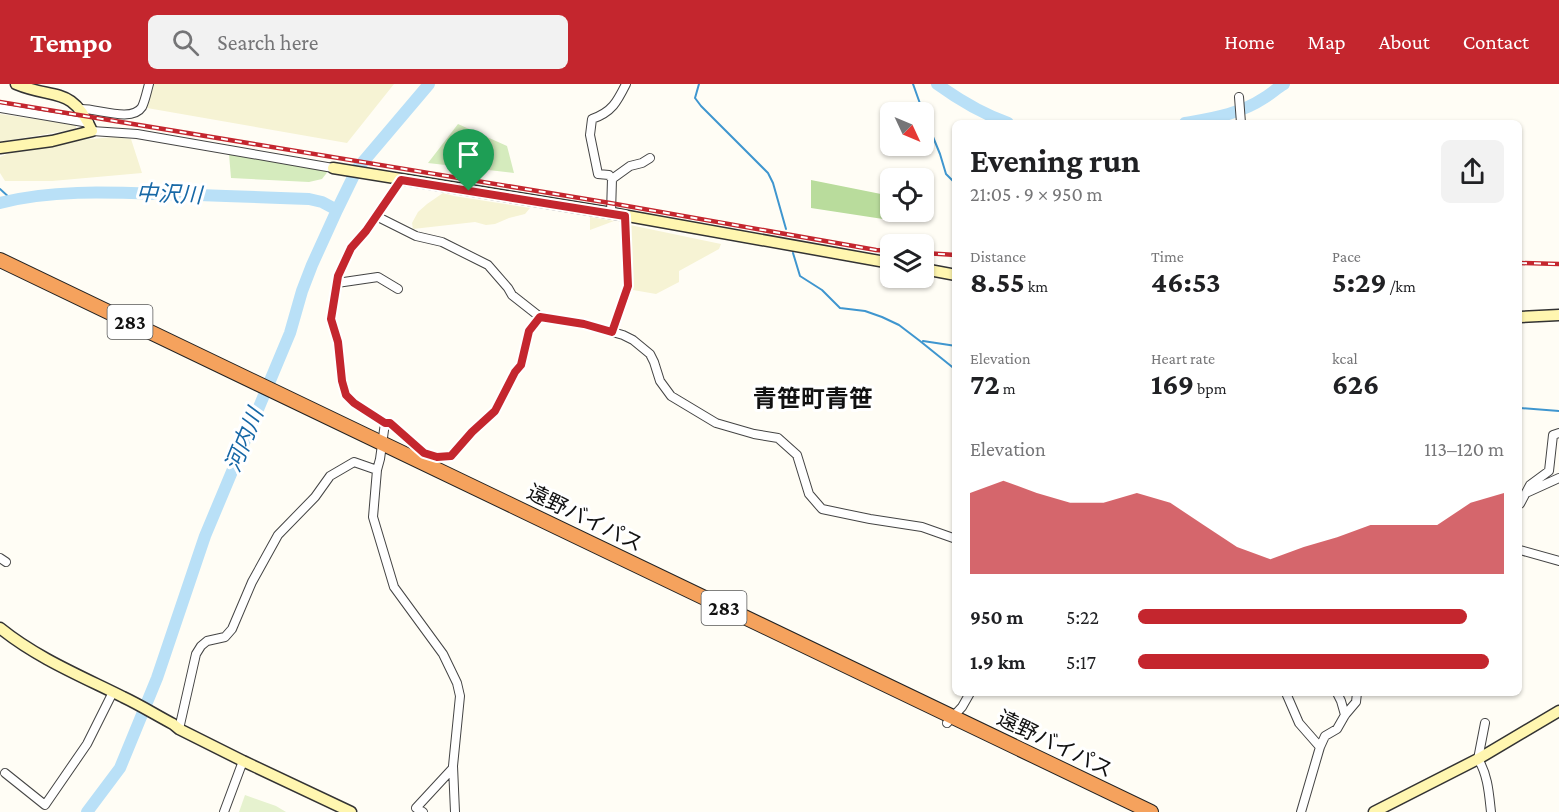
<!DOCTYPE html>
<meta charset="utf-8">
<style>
:root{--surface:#fff;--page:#f2f2f2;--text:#202124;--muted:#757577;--accent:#c4262e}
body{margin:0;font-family:"Crimson Pro","Noto Sans JP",serif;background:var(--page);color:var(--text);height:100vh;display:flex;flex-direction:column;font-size:22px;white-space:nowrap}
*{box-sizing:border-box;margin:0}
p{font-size:20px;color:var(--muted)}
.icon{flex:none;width:33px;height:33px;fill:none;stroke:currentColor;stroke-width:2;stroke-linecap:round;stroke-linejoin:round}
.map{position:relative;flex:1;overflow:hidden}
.drawer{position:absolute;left:952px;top:36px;width:570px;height:576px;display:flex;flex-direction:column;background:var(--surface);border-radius:9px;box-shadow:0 2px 4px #0004}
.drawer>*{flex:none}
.needle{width:39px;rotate:134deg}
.buttons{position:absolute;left:880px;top:18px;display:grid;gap:12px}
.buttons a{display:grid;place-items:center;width:54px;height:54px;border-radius:9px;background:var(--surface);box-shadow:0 2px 4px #0004;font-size:30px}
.pin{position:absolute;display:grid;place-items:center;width:51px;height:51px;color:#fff;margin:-62px -26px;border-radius:50% 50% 50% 0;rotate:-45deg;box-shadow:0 0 6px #0007}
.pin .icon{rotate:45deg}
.round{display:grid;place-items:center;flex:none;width:63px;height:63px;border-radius:9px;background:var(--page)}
.overview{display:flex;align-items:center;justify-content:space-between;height:102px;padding:0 18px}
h1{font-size:33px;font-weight:700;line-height:45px}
.stats{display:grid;grid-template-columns:repeat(3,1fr);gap:9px;height:102px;padding:6px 18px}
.stats div{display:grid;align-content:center}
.stats b{font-size:30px;font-weight:700}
.stats small{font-size:16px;font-weight:400}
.stats p{font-size:16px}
.chart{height:168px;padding:12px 18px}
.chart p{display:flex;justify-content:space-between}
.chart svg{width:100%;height:108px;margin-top:6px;fill:var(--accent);opacity:.7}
ul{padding:0 18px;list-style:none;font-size:20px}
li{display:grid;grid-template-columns:96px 72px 1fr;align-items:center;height:45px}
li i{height:15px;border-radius:8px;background:var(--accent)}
header{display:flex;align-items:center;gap:36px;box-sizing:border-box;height:84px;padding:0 30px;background:var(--accent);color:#fff}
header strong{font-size:28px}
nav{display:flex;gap:33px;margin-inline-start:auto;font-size:21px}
.search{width:420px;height:54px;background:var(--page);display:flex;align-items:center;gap:15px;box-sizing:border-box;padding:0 21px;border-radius:9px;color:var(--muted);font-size:22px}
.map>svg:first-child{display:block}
.farmland{fill:#f6f3d4}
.green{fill:#d5ebbd}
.forest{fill:#b9dc9c}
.pitch{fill:#e6f2cf}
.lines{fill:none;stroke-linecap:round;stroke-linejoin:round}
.stream{stroke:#3f96cf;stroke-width:2}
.river{stroke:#b9e0f7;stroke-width:12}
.street-casing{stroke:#444;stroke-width:10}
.secondary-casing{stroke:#333;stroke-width:13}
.highway-casing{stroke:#222;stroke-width:16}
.street{stroke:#fff;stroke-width:8}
.secondary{stroke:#fff6b0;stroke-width:10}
.highway{stroke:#f5a25d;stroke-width:14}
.rail-casing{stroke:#c4262e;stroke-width:4.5}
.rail{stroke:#fff;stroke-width:2;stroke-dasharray:7;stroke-linecap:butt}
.route-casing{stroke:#fff;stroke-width:12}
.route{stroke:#c4262e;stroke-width:8}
.labels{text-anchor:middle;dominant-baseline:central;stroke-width:6;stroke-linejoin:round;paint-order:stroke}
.shield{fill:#fff;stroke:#585858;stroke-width:1.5}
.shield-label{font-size:20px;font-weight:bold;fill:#111}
.street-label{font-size:21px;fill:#111;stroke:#fff}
.water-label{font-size:22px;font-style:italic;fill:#1768a6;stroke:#fff}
.quarter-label{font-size:24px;font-weight:bold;fill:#111;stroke:#fff}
</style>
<header>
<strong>Tempo</strong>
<div class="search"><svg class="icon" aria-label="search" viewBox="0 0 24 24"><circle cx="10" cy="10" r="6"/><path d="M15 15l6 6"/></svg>Search here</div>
<nav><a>Home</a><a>Map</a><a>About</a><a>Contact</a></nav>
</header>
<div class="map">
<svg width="1559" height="728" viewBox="0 0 1559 728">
<rect width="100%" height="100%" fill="#fffdf5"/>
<path class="farmland" d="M154,0h240l-47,59 -200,-35z
M0,30l76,11v4l-76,13z
M115,53l16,2 11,34 -90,8h-47l-5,-8v-16l7,-3 57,-13z
M443,109l11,3 76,12 -5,6 -16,4 -14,6 -9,1 -11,-3 -62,7 -1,-6 6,-11 9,-8z
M590,133l24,4 -24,9z
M630,141l91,19 -2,5 -40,22v11l-23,12 -23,-4z"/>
<path class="green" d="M458,40l49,22 7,27 -86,-10z
M229,70l100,16 -7,9 -13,3 -78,-4z"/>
<path class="forest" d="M811,96l80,16v16h4l1,9 -85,-13z"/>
<path class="pitch" d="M245,711l31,11 10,6h-47z"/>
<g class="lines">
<path class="stream" d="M699,0l-4,14 6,8 67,67 5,10 13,46
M913,0l10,28
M924,31l16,39 6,20 10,10
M0,105l12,11
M793,169l7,23 22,14 18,18 25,3 17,6 17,8 21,16 36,29
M923,257l33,5
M1520,324l39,3"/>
<path class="river" d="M937,0c22,16 46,30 71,39
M1185,39c28,-5 55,-9 79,-25 7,-4 13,-10 20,-14
M0,119c50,-13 105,-11 156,-9 51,1 102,3 153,5l13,3 15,8
M87,728l33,-44 37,-90 48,-142 85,-203 12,-42 10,-26 25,-55 20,-41 72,-85"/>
<g class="street-casing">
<path id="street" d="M1239,13l2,26
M0,24l89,15
M81,25c15,-1 51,14 61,-2 3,-6 5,-16 7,-23
M92,47l45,3 196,34
M612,95l18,-13 12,-3 8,-5
M401,96l-35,51 -15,17 -13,28 -7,43 7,23 4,39 4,14 8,8 31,20h5l34,30 13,4 14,-1 21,-24 23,-21 20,-39 6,-7 8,-34 11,-14
M611,129l1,-34 -3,-4 -11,-1 -8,-39 2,-16c20,-7 25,-17 34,-35
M376,132l40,20 26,6 46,23 20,23 4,7 28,22 44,7 39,11 10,5 17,14 4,8 6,19 11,15 45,27 38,11 24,4 19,17 12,39 13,15 48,10 52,8 34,12
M337,199l41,-6 20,12
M612,248l16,-45 -3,-71
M385,339l-5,36 -3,11 -4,47 21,70 49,67 14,29 3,13 -7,70 2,46
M1526,409l33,-15
M1520,420l10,-19 19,-14 4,-36 6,-2
M1520,466l39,11
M0,474l6,4
M1286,609l13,30 21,24
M1337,609l4,8 4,14
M947,639l15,-16 8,-14
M1485,639l-7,36c10,16 11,35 13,53
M179,645l17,-75 5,-8 6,-5 18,-4 7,-8 20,-47 26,-47 37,-38 15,-21 24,-14 23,8
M5,689l40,32 42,-61 26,-52
M224,728l19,-51
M423,728l-7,-4 37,-40
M1301,728l19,-65 5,-11 12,-7 8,-14 11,-13 1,-9"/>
</g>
<g class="secondary-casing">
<path id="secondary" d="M0,64l52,-7 40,-10c-20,-46 -38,-31 -76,-47
M333,84l278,45 280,50
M924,185l32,6
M1520,233l39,-2
M0,544c37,30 81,48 123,69 17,8 33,18 50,27l6,5 64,32 108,51
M1374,728l104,-53 81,-48"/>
</g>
<g class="highway-casing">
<path id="highway" d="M0,176l1151,552"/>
</g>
<use href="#street" class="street"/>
<use href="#secondary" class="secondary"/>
<use href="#highway" class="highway"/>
<g class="rail-casing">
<path id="rail" d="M0,18l610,101 266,47 15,1
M924,169l32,2
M1520,179l39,1"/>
</g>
<use href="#rail" class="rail"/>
</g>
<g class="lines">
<g class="route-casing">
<path id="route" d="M401,96l224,36 3,70 -16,46 -28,-8 -44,-7 -11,14 -8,34 -6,7 -20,39 -23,21 -21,24 -14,1 -13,-4 -34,-30h-5l-31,-20 -8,-8 -4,-14 -4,-39 -7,-23 7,-43 13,-28 15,-17z"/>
</g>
<use href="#route" class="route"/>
</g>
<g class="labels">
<g class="shield">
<rect x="107.5" y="221" width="45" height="34" rx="4.5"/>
<rect x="701.5" y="507" width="45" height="34" rx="4.5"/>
</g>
<g class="shield-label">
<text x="130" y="238">283</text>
<text x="724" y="524">283</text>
</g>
<g class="street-label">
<text transform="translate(585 434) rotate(26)">遠野バイパス</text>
<text transform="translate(1055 660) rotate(26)">遠野バイパス</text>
</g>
<g class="water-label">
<text transform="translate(169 110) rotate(2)">中沢川</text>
<text transform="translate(244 356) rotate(-68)">河内川</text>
</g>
<g class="quarter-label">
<text x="813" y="314">青笹町青笹</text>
</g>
</g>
</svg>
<div class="buttons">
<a><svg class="needle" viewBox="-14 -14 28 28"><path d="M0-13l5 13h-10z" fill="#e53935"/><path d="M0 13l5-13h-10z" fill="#757577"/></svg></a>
<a><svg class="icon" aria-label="locate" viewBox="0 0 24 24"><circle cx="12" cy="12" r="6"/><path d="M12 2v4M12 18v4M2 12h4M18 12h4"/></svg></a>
<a><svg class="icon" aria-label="layers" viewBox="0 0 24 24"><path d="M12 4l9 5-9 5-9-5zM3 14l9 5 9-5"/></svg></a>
</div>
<div class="pin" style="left:469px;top:107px;background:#1e9e55"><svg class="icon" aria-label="arrive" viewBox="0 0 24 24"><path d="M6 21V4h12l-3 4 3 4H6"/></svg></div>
<section class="drawer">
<div class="overview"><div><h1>Evening run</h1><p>21:05 · 9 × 950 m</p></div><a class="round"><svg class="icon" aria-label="share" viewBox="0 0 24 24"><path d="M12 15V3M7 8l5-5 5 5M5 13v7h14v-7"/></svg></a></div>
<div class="stats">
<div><p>Distance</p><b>8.55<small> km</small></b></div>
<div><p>Time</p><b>46:53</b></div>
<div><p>Pace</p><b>5:29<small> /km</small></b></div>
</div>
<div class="stats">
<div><p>Elevation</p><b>72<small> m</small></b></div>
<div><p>Heart rate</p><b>169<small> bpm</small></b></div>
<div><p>kcal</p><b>626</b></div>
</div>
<div class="chart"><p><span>Elevation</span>113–120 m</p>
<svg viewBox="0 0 160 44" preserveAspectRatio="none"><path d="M0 44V11L10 6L20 11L30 15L40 15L50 11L60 15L70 24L80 33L90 38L100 33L110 29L120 24L130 24L140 24L150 15L160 11V44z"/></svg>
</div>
<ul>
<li><b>950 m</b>5:22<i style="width:90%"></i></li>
<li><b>1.9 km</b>5:17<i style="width:96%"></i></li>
</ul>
</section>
</div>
